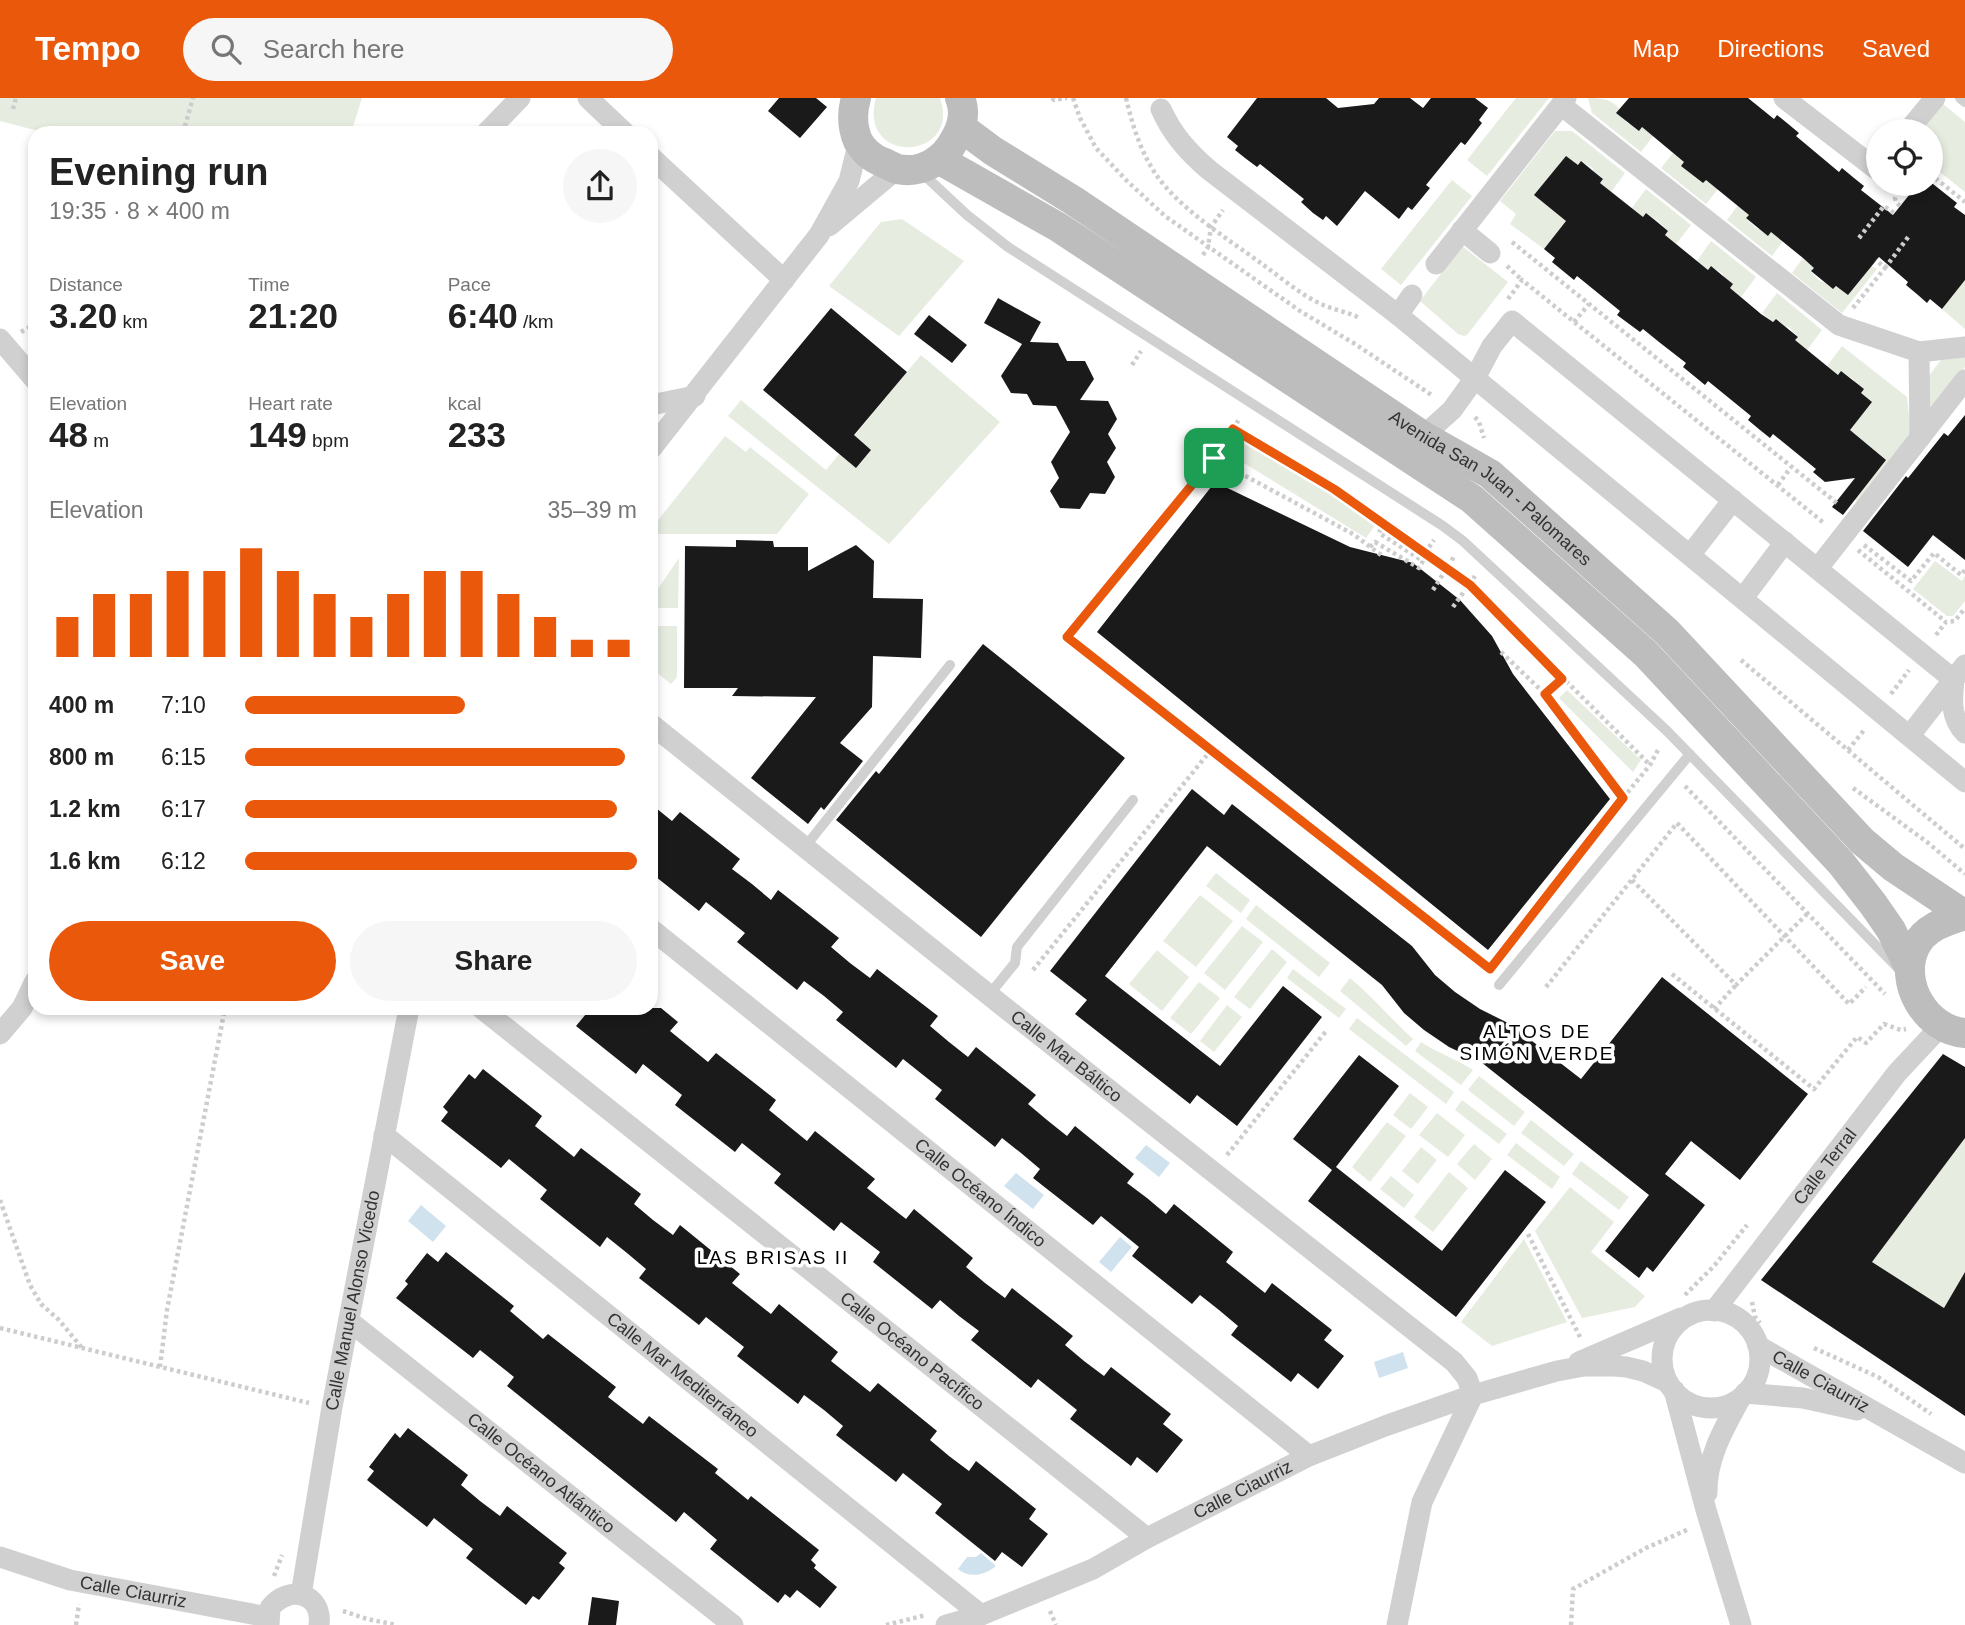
<!DOCTYPE html>
<meta charset="utf-8">
<style>
:root{--surface:#fff;--page:#f6f6f6;--text:#222;--muted:#767676;--accent:#ea580c}
body{margin:0;font-family:Helvetica,sans-serif;background:var(--page);color:var(--text);height:100vh;display:flex;flex-direction:column;font-size:26px;white-space:nowrap}
*{box-sizing:border-box;margin:0}
p{font-size:23px;color:var(--muted)}
.icon{flex:none;width:38px;height:38px;fill:none;stroke:currentColor;stroke-width:2;stroke-linecap:round;stroke-linejoin:round}
.map{position:relative;flex:1;overflow:hidden}
.panel{position:absolute;left:28px;top:28px;width:630px;height:889px;display:flex;flex-direction:column;background:var(--surface);border-radius:21px;box-shadow:0 4px 10px #0003}
.panel>*{flex:none}
.buttons{position:absolute;left:1866px;top:21px;display:grid;gap:14px}
.buttons a{display:grid;place-items:center;width:77px;height:77px;border-radius:50%;background:var(--surface);box-shadow:0 4px 10px #0003;font-size:35px}
.pin{position:absolute;display:grid;place-items:center;width:60px;height:60px;color:#fff;margin:-30px;border-radius:14px;box-shadow:0 4px 10px #0006}
.round{display:grid;place-items:center;flex:none;width:74px;height:74px;border-radius:37px;background:var(--page)}
.headline{display:flex;align-items:center;justify-content:space-between;height:119px;padding:0 21px}
h1{font-size:38px;font-weight:600;line-height:52px}
.figures{display:grid;grid-template-columns:repeat(3,1fr);gap:10px;height:119px;padding:7px 21px}
.figures div{display:grid;align-content:center}
.figures b{font-size:35px;font-weight:600}
.figures small{font-size:19px;font-weight:400}
.figures p{font-size:19px}
.chart{height:196px;padding:14px 21px}
.chart p{display:flex;justify-content:space-between}
.chart svg{width:100%;height:126px;margin-top:7px;stroke:var(--accent);stroke-width:6}
.button{display:flex;gap:14px;margin-top:auto;padding:14px 21px}
.button a{flex:1;height:80px;border-radius:42px;background:var(--accent);color:#fff;font-size:28px;font-weight:600;line-height:80px;text-align:center}
.button a+a{background:var(--page);color:var(--text)}
ul{padding:0 21px;list-style:none;font-size:23px}
li{display:grid;grid-template-columns:112px 84px 1fr;align-items:center;height:52px}
li i{height:18px;border-radius:9px;background:var(--accent)}
header{display:flex;align-items:center;gap:42px;box-sizing:border-box;height:98px;padding:0 35px;background:var(--accent);color:#fff}
header strong{font-size:33px}
nav{display:flex;gap:38px;margin-inline-start:auto;font-size:24px}
.search{width:490px;height:63px;background:var(--page);display:flex;align-items:center;gap:18px;box-sizing:border-box;padding:0 24px;border-radius:38px;color:var(--muted);font-size:26px}
.map>svg:first-child{display:block}
.green{fill:#e6ecdf}
.water{fill:#cfe2ee}
.building{fill:#1a1a1a}
.lines{fill:none;stroke-linecap:round;stroke-linejoin:round}
.path{stroke:#cdcdcd;stroke-width:4.5;stroke-dasharray:3.5 3.5;stroke-linecap:butt}
.lane{stroke:#d0d0d0;stroke-width:10}
.street{stroke:#d0d0d0;stroke-width:21}
.secondary{stroke:#bdbdbd;stroke-width:30}
.route-casing{stroke:#fff;stroke-width:14}
.route{stroke:#ea580c;stroke-width:9}
.labels{text-anchor:middle;dominant-baseline:central;stroke-width:7;stroke-linejoin:round;paint-order:stroke}
.street-label{font-size:18px;fill:#333;stroke:#fff}
.neighbourhood-label{font-size:19px;letter-spacing:2px;fill:#000;stroke:#fff}
</style>
<header>
<strong>Tempo</strong>
<div class="search"><svg class="icon" aria-label="search" viewBox="0 0 24 24"><circle cx="10" cy="10" r="6"/><path d="M15 15l6 6"/></svg>Search here</div>
<nav><a>Map</a><a>Directions</a><a>Saved</a></nav>
</header>
<div class="map">
<svg width="1965" height="1527" viewBox="0 0 1965 1527">
<rect width="100%" height="100%" fill="#fff"/>
<path class="green" d="M0,0h362l-11,35h-305l-46,-12z
M876,0h64c22,63 -83,68 -64,0z
M1516,0h33l-62,78 -20,-16z
M1588,0c22,0 30,4 39,25l15,4 11,9 -12,16 -49,-39z
M1943,6l22,18v70l-35,-28v-33h-8z
M1555,33h17l53,42 -14,19 -11,-9 3,-5 -10,-7v-3l-12,-7 -3,4 -12,-9 -31,39 31,26 -22,28 -34,-25 6,-10 -16,-13z
M1673,55l11,9 -3,4 22,17 3,-3 12,9 -12,15 -45,-36z
M1452,82l20,16 -71,89 -20,-16z
M1646,91l45,36 -15,19 -11,-9 3,-4 -10,-10 -12,-8 -3,4 -11,-9z
M1738,107l11,10 -3,3 11,11 2,-1 9,8 3,-4 12,9 -11,15 -45,-36z
M902,121l62,42 -65,75 -70,-50 52,-64z
M1711,143l45,36 -15,20 -11,-9 3,-4 -10,-8v-2l-12,-8 -3,4 -11,-9z
M1462,148l46,36 -41,53 -3,1 -6,-2 -38,-33z
M1803,160l11,10 -3,4 10,10h3l9,7 38,-23 6,3 -35,44 -50,-40z
M1964,183h1v48l-23,-20z
M1777,195l45,37 -15,20 -12,-10 3,-3 -10,-11 -2,1 -9,-8 -4,3 -11,-9z
M1842,248l65,51 4,37 -54,67 -7,-5 31,-40 -31,-26 11,-37 -8,-14 -11,-7 -4,3 -11,-9z
M921,257l79,67 -111,122 -161,-128 13,-16 85,70z
M1965,259v10l-36,45 -2,-34 14,-18z
M725,338l21,16 4,-5 59,47 -32,40h-126v-5z
M1237,338l95,58 44,30 -10,14 -140,-86z
M679,460l-1,50h-27v-9z
M1935,463l27,20 3,-5v25l-12,15h-6l-34,-27z
M651,528h26v51l-6,7 -20,-16z
M1567,592l74,70 -8,12 -74,-74z
M1216,775l34,27 -9,13 -35,-27z
M1200,797l33,26 -37,46 -33,-26z
M1256,807l74,58 -11,14 -73,-58z
M1242,828l21,16 -38,48 -21,-17z
M1272,851l15,13 -37,47 -16,-12z
M1157,852l32,27 -27,34 -33,-27z
M1293,871l53,40 -7,9 -52,-40z
M1350,880c23,19 41,41 63,61l-7,7 -66,-55z
M1199,884l21,16 -29,36 -21,-16z
M1227,907l15,12 -28,35 -14,-11z
M1357,920l97,74 -8,12 -97,-75z
M1421,944c17,11 35,17 52,28l-12,15 -46,-34z
M1479,978l46,36 -11,14 -46,-36z
M1410,995l18,14 -17,22 -18,-14z
M1462,1002l45,34 -8,10 -44,-34z
M1437,1015l28,22 -17,22 -29,-22z
M1531,1022l43,34 -10,12 -43,-33z
M1387,1024l19,14 -36,46 -18,-15z
M1965,1040v134l-21,36 -72,-46z
M1516,1045l44,34 -8,12 -45,-34z
M1474,1046l18,15 -17,21 -18,-16z
M1421,1049l16,13 -19,24 -16,-13z
M1581,1063l48,36 -10,13 -47,-36z
M1449,1074l19,16 -35,44 -19,-15z
M1391,1078l23,19 -10,13 -24,-19z
M1570,1089l44,35 -23,30 54,44 -10,11 -53,11 -47,-87z
M1524,1141l43,83 -75,24 -31,-24z"/>
<path class="water" d="M1146,1047l24,18 -11,14 -24,-19z
M1016,1075l28,22 -11,14 -29,-23z
M421,1107l25,21 -13,16 -25,-21z
M1120,1139l12,10 -21,25 -12,-10z
M1403,1254l5,16 -29,10 -5,-16z
M981,1455l15,13c-11,9 -26,13 -38,3l9,-12h9z"/>
<path class="building" d="M779,0h37l11,9 -27,31 -32,-27z
M1257,0h69l12,10 36,-4 5,-6h31l13,10 8,-10h44l13,10 -9,12 3,3 -17,22 -4,-3 -22,27 -13,16 4,3 -18,22 -4,-3 -9,12 -34,-28 -28,35 -11,-10 -3,4 -10,-7 -12,-11 3,-3 -44,-35 -3,3 -12,-9 -10,-8 3,-4 -11,-9z
M1629,0h119l26,21 3,-4 10,8 12,10 -3,3 43,36 3,-4 12,10 10,8 -3,4 32,25 25,-31h15l24,19 -3,4 11,8v65l-23,29 -12,-10 -3,4 -9,-8 -12,-10 2,-3 -29,-25 -31,38 -12,-9 -3,3 -22,-18 3,-3 -11,-10 -32,-26 -3,4 -22,-18 3,-3 -43,-35 -3,3 -22,-17 3,-4 -42,-35 -3,4 -23,-18z
M1566,58l12,9 3,-4 12,10 10,8 -3,4 43,34 3,-4 10,8 12,10 -3,4 43,35 3,-4 12,10 10,8 -3,4 31,26 12,8 3,-3 22,18 -3,3 27,22 16,13 3,-4 23,18 -3,4 11,9 -22,28 36,30 -43,55 -11,-8 23,-29 -30,4 -12,-10 3,-3 -43,-35 -3,4 -10,-8 -12,-10 3,-4 -43,-35 -3,4 -22,-18 3,-4 -27,-21 -16,-13 -3,3 -23,-17 3,-4 -43,-35 -3,4 -22,-18 3,-4 -11,-9 22,-28 -32,-26z
M998,200l43,24 -11,20 28,1 9,18h18l9,18 -14,21 28,1 9,18 -9,15 8,14 -9,14 8,15 -10,17 -15,-1 -10,16 -20,-1 -10,-17 9,-13 -8,-16 19,-30 -14,-26 -23,-1 -6,-11 -16,-1 -10,-17 21,-32 -38,-21z
M831,210l76,64 -53,63 17,15 -15,18 -93,-78z
M929,217l38,30 -15,18 -38,-29z
M1965,317v145l-32,-25 -25,32 -45,-36 43,-55 2,2 36,-45 4,3z
M1215,384l135,65 63,16 47,37 32,36 21,38 97,125 -122,151 -391,-318z
M736,442l37,1 1,6h34v24l48,-26 18,16 -1,37 50,1 -2,59 -48,-2 -1,51 -32,36 23,18 -39,49 -3,-3 -13,17 -57,-46 65,-81 -84,-1 6,-8h-54l1,-142 51,1z
M983,546l142,114 -144,179 -145,-117 40,-49 3,3z
M1192,691l32,26 8,-11 180,142 23,29 20,17 25,17 30,15 71,55 81,-102 146,117 -68,86 -49,-39 -26,33 40,31 -52,67 -6,-5 -8,11 -34,-27 44,-56 -168,-133 -32,-15 -25,-17 -20,-17 -22,-28 -175,-139 -102,130 115,90 63,-80 39,31 -85,109 -40,-31 -7,9 -115,-90 12,-14 -37,-29z
M651,706l21,17 8,-9 60,47 -8,10 20,15 19,16 7,-10 61,48 -8,9 19,16 20,15 7,-9 61,47 -8,10 19,16 19,15 8,-10 60,48 -8,9 19,16 20,16 8,-10 59,48 -7,9 20,15 19,16 8,-10 59,48 -7,10 19,15 20,16 7,-10 60,47 -8,10 20,16 -26,33 -20,-16 -7,9 -60,-47 7,-9 -19,-16 -19,-15 -8,9 -60,-48 7,-9 -38,-31 -8,9 -60,-47 7,-9 -19,-16 -19,-15 -7,9 -60,-48 7,-9 -39,-31 -7,9 -60,-48 7,-8 -19,-16 -20,-15 -7,9 -60,-48 8,-9 -20,-16 -19,-15 -7,9 -48,-38z
M591,910h70l17,14 -8,9 38,31 8,-9 60,47 -7,10 38,31 8,-10 60,48 -8,9 20,16 19,15 8,-10 59,49 -7,9 19,16 20,15 7,-10 61,48 -8,9 19,16 20,15 7,-9 60,47 -8,10 20,16 -26,33 -20,-16 -6,9 -61,-47 7,-9 -39,-31 -7,9 -60,-48 8,-9 -20,-15 -19,-16 -8,9 -59,-47 7,-10 -39,-30 -7,9 -60,-48 7,-9 -19,-15 -20,-16 -7,9 -60,-47 7,-10 -19,-15 -20,-16 -7,10 -60,-48z
M1943,956l22,13v71l-93,124 72,46 21,-36v144l-204,-136z
M1359,957l40,31 -63,81 106,84 63,-81 41,32 -90,115 -148,-116 24,-31 -39,-31z
M483,971l59,47 -7,10 19,15 20,16 7,-9 60,46 -7,10 19,16 20,15 7,-10 60,49 -8,9 20,16 19,15 8,-10 59,48 -7,9 20,16 19,15 8,-9 59,48 -7,9 19,16 20,15 7,-10 60,48 -7,10 19,15 -26,33 -20,-15 -7,9 -60,-48 7,-9 -19,-15 -20,-16 -7,9 -60,-47 7,-9 -19,-16 -20,-15 -6,9 -61,-48 7,-9 -38,-30 -7,8 -60,-47 7,-9 -19,-16 -20,-16 -7,10 -60,-48 7,-9 -38,-31 -8,9 -60,-47 7,-9 -5,-5 26,-33 6,5z
M446,1154l68,54 -4,5 33,28 5,-5 68,53 -8,10 35,27 6,-8 69,53 -3,4 33,27 3,-4 68,54 -8,10 5,5 -2,3 23,19 -17,21 -23,-18 -7,8 -5,-4 -7,9 -68,-54 7,-9 -33,-28 -8,10 -169,-136 7,-9 -34,-27 -7,8 -77,-60 12,-14 -3,-3 22,-28 11,9z
M408,1330l60,47 -7,10 19,16 20,15 7,-10 60,47 -8,10 6,5 -26,32 -6,-4 -7,9 -60,-47 7,-9 -19,-15 -20,-16 -7,9 -60,-47 7,-9 -5,-4 26,-34 5,5z
M592,1499l27,4 -3,24h-28z"/>
<g class="lines">
<path class="path" d="M1052,0l2,2 13,-2
M1073,0l7,20 16,30 31,33 38,35 135,95 55,33 78,52
M1126,0c6,26 14,52 29,75 23,35 73,66 107,91 17,12 34,27 53,37 14,8 30,10 45,17
M13,11l3,-11
M183,35l10,-35
M1930,76l35,28
M1900,108l-4,-4 -1,-4 8,-14
M1859,140l25,-32 10,7
M1512,144l326,262
M1203,157l5,-8 3,-20 12,-17
M1507,168l15,14
M1885,170l24,-32
M1508,201l14,-19 302,243
M1853,210l32,-40 -9,-8
M1574,224l15,-18
M21,234l14,-8
M1132,267l9,-14
M1475,319l4,5 5,16
M1233,331l101,60 136,96 180,180
M1214,361l26,-41
M1778,387l13,-18
M1864,447l47,36 23,-28 27,22 4,-5
M1370,449l5,-5 44,26 4,-7 -44,-28 4,-10
M1858,452l88,72
M1425,455l9,-13
M1381,457l-28,-21 -139,-75 -147,178 423,332
M1433,492l22,-35
M1453,509l22,-31
M1936,537l10,-13 9,-1 10,-13
M1501,554l44,42 78,104 -52,67
M1741,562l224,189
M1545,596l17,-15
M1891,596l18,-24
M1848,652l17,-21
M1685,688l200,208
M1853,690l74,54 38,32
M1623,700l27,-33 9,-17
M1632,782l104,105 72,-72
M1033,872l178,-220
M1672,876l142,115 43,-52 9,6 18,-19 17,6 5,-1
M1546,889l131,-164 172,181 17,-17
M1714,911l22,-24
M1227,1057l100,-125
M0,1102l30,85 11,19 18,16 23,28
M1528,1136l52,103
M1685,1197l29,-29 33,-41
M1752,1204l3,15 5,6
M0,1230l309,75
M1814,1250l64,29 53,37
M160,1269l7,-57 58,-302
M274,1478l8,-21
M343,1513l24,8 30,6
M1050,1513l6,14
M76,1527l3,-21
M886,1527l40,-10
M1571,1527l2,-36 73,-41 43,-19"/>
<path class="lane" d="M1960,0l5,4
M922,75l45,42 41,32 435,279 20,15 204,190 231,237
M805,749l145,-182
M1499,887l191,-231
M989,897l26,-32 2,-16 116,-147"/>
<g class="street">
<path d="M588,0l37,35"/>
<path d="M1566,0l-5,7 278,220 80,27 46,-5"/>
<path d="M1784,0l92,71 2,-1"/>
<path d="M1161,11c11,25 27,43 48,61l189,145 567,467"/>
<path d="M1908,33l27,-33"/>
<path d="M486,35l34,-35"/>
<path d="M651,59l133,123"/>
<path d="M829,128l68,-57"/>
<path d="M1462,132l28,23"/>
<path d="M1436,166l125,-159"/>
<path d="M1398,217l14,-20"/>
<path d="M0,241l35,41"/>
<path d="M1919,254l1,86"/>
<path d="M651,307l44,-9"/>
<path d="M1423,338l29,-26 23,-32 17,-32 20,-25 442,359"/>
<path d="M651,351l168,-214 30,-54 10,-40"/>
<path d="M1690,457l43,-55"/>
<path d="M1818,470l147,-188"/>
<path d="M1743,500l42,-56"/>
<path d="M1954,582c-2,20 -4,37 11,53"/>
<path id="s1" d="M651,626l353,283 450,355 13,16 6,17"/>
<path d="M1910,637l55,-70"/>
<path id="s2" d="M651,831l658,527"/>
<path id="s3" d="M481,910l666,530"/>
<path d="M0,936l22,-26 13,-27"/>
<path id="s4" d="M384,1037l597,480"/>
<circle cx="1711" cy="1261" r="49"/>
<path id="s5" d="M1714,1213l183,-238 44,-47"/>
<path id="s6" d="M349,1223l384,304"/>
<path id="s7" d="M1758,1248l207,117"/>
<path d="M1579,1264l102,-44"/>
<path d="M1674,1292l32,120 35,115"/>
<path d="M1745,1295l58,5 54,12"/>
<path d="M1707,1395c-1,-34 17,-65 33,-94"/>
<path id="s8" d="M0,1459l70,23 198,37"/>
<path id="s9" d="M301,1497l31,-188 77,-399"/>
<path d="M269,1527l1,-17c19,-24 53,-15 49,17"/>
<path id="s10" d="M946,1527l35,-10 112,-46 54,-31 162,-82 76,-30 88,-31 84,-24 27,-5h30l12,1 17,4 24,11"/>
<path d="M1397,1527l25,-123 51,-107"/>
</g>
<g class="secondary">
<path d="M856,0c-4,14 -4,29 2,43 5,9 14,17 24,21 5,2 10,5 15,7 24,5 47,-8 58,-30 7,-12 11,-27 5,-41"/>
<path id="s11" d="M962,30l31,23 81,50 349,235 67,38 177,158 195,209 31,26 72,48"/>
<path d="M940,62l118,67 414,272 174,155 195,209 32,41 18,26 19,39"/>
<path d="M1965,817c-19,6 -40,12 -50,32 -17,36 11,83 50,86"/>
</g>
</g>
<g class="lines">
<g class="route-casing">
<path id="route" d="M1233,331l101,60 136,96 92,94 -17,15 78,104 -133,171 -423,-332 147,-179z"/>
</g>
<use href="#route" class="route"/>
</g>
<g class="labels">
<g class="street-label">
<text stroke="none"><textPath href="#s11" startOffset="640">Avenida San Juan - Palomares</textPath></text>
<text stroke="none"><textPath href="#s1" startOffset="532">Calle Mar Báltico</textPath></text>
<text stroke="none"><textPath href="#s5" startOffset="182">Calle Terral</textPath></text>
<text stroke="none"><textPath href="#s2" startOffset="422">Calle Océano Índico</textPath></text>
<text stroke="none"><textPath href="#s9" startOffset="299">Calle Manuel Alonso Vicedo</textPath></text>
<text stroke="none"><textPath href="#s3" startOffset="551">Calle Océano Pacífico</textPath></text>
<text stroke="none"><textPath href="#s4" startOffset="383">Calle Mar Mediterráneo</textPath></text>
<text stroke="none"><textPath href="#s7" startOffset="72">Calle Ciaurriz</textPath></text>
<text stroke="none"><textPath href="#s6" startOffset="245">Calle Océano Atlántico</textPath></text>
<text stroke="none"><textPath href="#s10" startOffset="327">Calle Ciaurriz</textPath></text>
<text stroke="none"><textPath href="#s8" startOffset="138">Calle Ciaurriz</textPath></text>
</g>
<g class="neighbourhood-label">
<text x="1537" y="933">ALTOS DE<tspan x="1537" dy="22">SIMÓN VERDE</tspan></text>
<text x="773" y="1159">LAS BRISAS II</text>
</g>
</g>
</svg>
<div class="buttons">
<a><svg class="icon" aria-label="locate" viewBox="0 0 24 24"><circle cx="12" cy="12" r="6"/><path d="M12 2v4M12 18v4M2 12h4M18 12h4"/></svg></a>
</div>
<div class="pin" style="left:1214px;top:360px;background:#1e9e55"><svg class="icon" aria-label="arrive" viewBox="0 0 24 24"><path d="M6 21V4h12l-3 4 3 4H6"/></svg></div>
<section class="panel">
<div class="headline"><div><h1>Evening run</h1><p>19:35 · 8 × 400 m</p></div><a class="round"><svg class="icon" aria-label="share" viewBox="0 0 24 24"><path d="M12 15V3M7 8l5-5 5 5M5 13v7h14v-7"/></svg></a></div>
<div class="figures">
<div><p>Distance</p><b>3.20<small> km</small></b></div>
<div><p>Time</p><b>21:20</b></div>
<div><p>Pace</p><b>6:40<small> /km</small></b></div>
</div>
<div class="figures">
<div><p>Elevation</p><b>48<small> m</small></b></div>
<div><p>Heart rate</p><b>149<small> bpm</small></b></div>
<div><p>kcal</p><b>233</b></div>
</div>
<div class="chart"><p><span>Elevation</span>35–39 m</p>
<svg viewBox="0 0 160 44" preserveAspectRatio="none"><path d="M5 44V30M15 44V22M25 44V22M35 44V14M45 44V14M55 44V6M65 44V14M75 44V22M85 44V30M95 44V22M105 44V14M115 44V14M125 44V22M135 44V30M145 44V38M155 44V38"/></svg>
</div>
<ul>
<li><b>400 m</b>7:10<i style="width:56%"></i></li>
<li><b>800 m</b>6:15<i style="width:97%"></i></li>
<li><b>1.2 km</b>6:17<i style="width:95%"></i></li>
<li><b>1.6 km</b>6:12<i style="width:100%"></i></li>
</ul>
<div class="button"><a>Save</a><a>Share</a></div>
</section>
</div>
